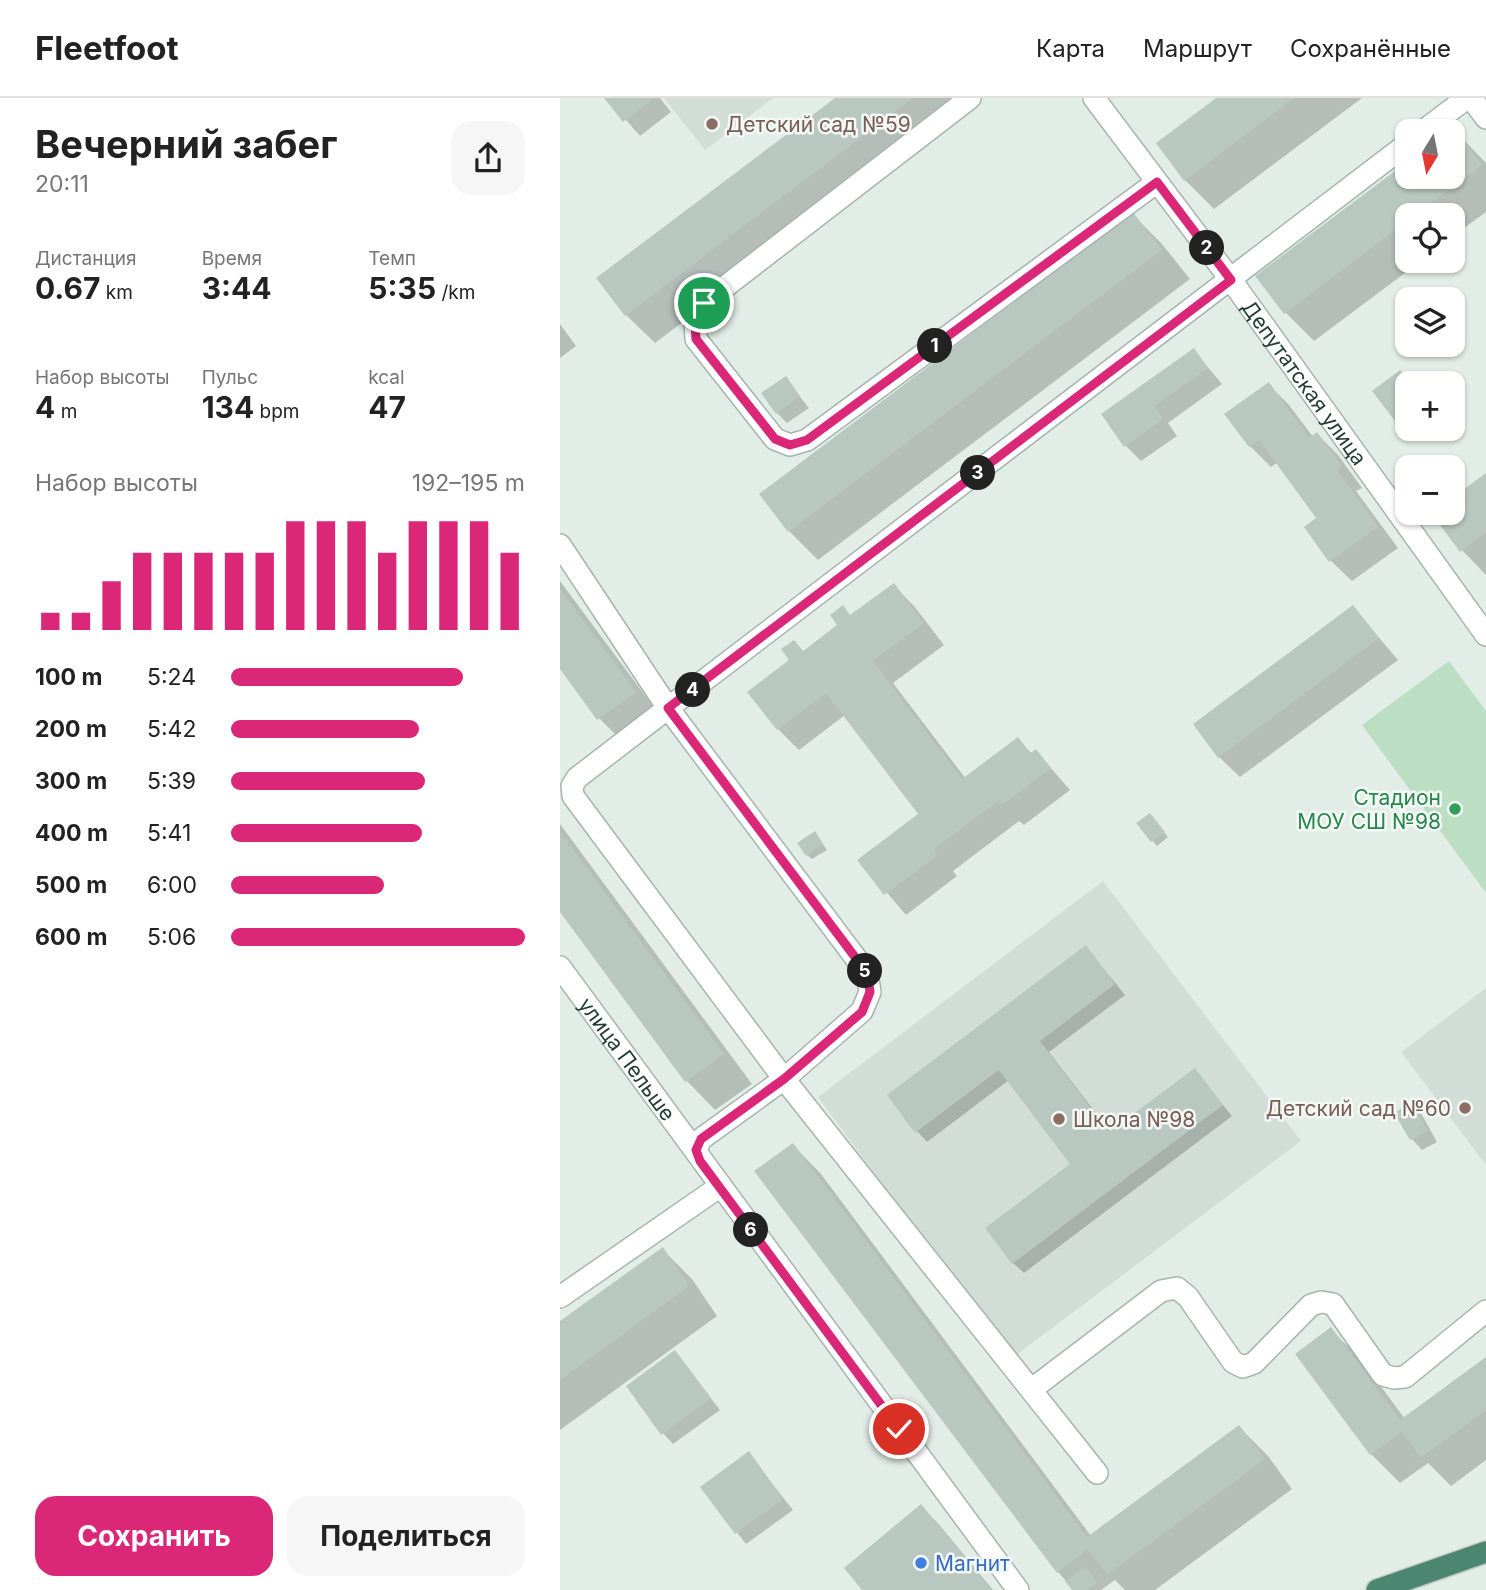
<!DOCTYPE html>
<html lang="ru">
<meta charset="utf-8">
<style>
:root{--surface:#fff;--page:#f6f6f6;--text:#222;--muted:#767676;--line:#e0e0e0;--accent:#db2777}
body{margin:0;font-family:Inter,sans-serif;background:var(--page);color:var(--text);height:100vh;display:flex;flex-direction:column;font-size:26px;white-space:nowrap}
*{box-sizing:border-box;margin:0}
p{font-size:23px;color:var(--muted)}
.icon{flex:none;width:38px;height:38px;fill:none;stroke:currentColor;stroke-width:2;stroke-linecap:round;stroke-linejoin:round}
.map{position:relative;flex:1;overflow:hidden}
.drawer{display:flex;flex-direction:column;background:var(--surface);width:560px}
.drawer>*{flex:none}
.needle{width:46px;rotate:190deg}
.fabs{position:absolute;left:835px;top:21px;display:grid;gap:14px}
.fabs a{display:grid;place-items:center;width:70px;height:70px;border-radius:14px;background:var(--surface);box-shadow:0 2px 5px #0004;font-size:35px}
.pin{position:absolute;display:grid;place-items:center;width:60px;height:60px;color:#fff;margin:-30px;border:4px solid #fff;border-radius:50%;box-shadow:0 2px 7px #0007}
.km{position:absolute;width:35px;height:35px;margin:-18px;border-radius:50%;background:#222;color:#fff;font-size:19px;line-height:35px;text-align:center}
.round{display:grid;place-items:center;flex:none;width:74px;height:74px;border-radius:21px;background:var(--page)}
.headline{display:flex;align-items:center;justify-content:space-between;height:119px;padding:0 35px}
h1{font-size:38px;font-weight:700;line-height:52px}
.metrics{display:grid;grid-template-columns:repeat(3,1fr);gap:10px;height:119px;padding:7px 35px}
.metrics div{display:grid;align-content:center}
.metrics b{font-size:30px;font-weight:700}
.metrics small{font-size:19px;font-weight:400}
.metrics p{font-size:19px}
.chart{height:196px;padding:14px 35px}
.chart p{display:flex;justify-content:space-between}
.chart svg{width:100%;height:126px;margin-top:7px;stroke:var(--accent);stroke-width:6}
.action{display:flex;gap:14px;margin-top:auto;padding:14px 35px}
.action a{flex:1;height:80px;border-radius:21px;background:var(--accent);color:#fff;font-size:28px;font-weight:700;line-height:80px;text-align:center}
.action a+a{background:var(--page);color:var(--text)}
ul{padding:0 35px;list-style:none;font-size:23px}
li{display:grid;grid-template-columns:112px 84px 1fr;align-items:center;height:52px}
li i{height:18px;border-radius:9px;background:var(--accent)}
header{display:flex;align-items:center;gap:42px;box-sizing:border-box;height:98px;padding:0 35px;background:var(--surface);border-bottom:2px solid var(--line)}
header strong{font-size:33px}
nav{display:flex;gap:38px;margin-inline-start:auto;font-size:24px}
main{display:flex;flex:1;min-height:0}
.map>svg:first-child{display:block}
.built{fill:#d1ddd6}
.green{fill:#bcdec2}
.shadow{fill:#0003}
.building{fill:#b8c8c0}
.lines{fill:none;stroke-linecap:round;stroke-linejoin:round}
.minor-casing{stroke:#a5b5ae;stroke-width:24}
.trunk-casing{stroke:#c1c9c6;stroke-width:24}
.minor{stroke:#fff;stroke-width:21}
.trunk{stroke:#4a8672;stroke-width:21}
.route-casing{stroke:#fff;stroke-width:14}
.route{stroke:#db2777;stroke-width:9}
.education-dot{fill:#8d6e63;stroke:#f4f9f6;stroke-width:2.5}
.leisure-dot{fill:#2e9e5b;stroke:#f4f9f6;stroke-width:2.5}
.shop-dot{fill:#3f7fe0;stroke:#f4f9f6;stroke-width:2.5}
.labels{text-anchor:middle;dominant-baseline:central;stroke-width:5;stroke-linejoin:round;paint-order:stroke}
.education-label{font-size:21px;fill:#785e54;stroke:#f4f9f6;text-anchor:start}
.street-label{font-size:21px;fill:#223e34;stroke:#f4f9f6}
.leisure-label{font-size:21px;fill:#27864d;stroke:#f4f9f6;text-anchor:end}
.shop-label{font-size:21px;fill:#366cbe;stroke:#f4f9f6;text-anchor:start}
</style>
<header>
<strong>Fleetfoot</strong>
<nav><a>Карта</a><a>Маршрут</a><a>Сохранённые</a></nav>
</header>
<main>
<section class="drawer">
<div class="headline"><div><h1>Вечерний забег</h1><p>20:11</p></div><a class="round"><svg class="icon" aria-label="share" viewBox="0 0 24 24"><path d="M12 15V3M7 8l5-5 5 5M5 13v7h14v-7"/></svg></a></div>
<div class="metrics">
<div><p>Дистанция</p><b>0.67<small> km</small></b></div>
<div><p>Время</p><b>3:44</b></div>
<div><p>Темп</p><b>5:35<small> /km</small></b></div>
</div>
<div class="metrics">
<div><p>Набор высоты</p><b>4<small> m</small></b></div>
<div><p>Пульс</p><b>134<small> bpm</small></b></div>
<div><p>kcal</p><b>47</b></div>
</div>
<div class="chart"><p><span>Набор высоты</span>192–195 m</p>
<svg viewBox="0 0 160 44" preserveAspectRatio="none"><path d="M5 44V38M15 44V38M25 44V27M35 44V17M45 44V17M55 44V17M65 44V17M75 44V17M85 44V6M95 44V6M105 44V6M115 44V17M125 44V6M135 44V6M145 44V6M155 44V17"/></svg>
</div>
<ul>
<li><b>100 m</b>5:24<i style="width:79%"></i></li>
<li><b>200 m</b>5:42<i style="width:64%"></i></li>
<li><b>300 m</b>5:39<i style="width:66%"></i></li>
<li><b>400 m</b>5:41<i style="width:65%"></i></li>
<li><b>500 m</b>6:00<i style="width:52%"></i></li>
<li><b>600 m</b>5:06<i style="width:100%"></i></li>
</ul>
<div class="action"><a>Сохранить</a><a>Поделиться</a></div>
</section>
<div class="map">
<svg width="926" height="1492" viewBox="0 0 926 1492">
<rect width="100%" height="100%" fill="#e3ede7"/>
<path class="built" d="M104,0h109l-68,52z
M543,783l198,260 -290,218 -193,-262z
M926,890v177l-85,-113z"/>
<path class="green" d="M889,563l37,50v182l-124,-168z"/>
<path class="shadow" d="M47,0h53l11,14 -31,24z
M278,0h142l-325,245 -29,-28z
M659,0h143l-148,111 -29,-29z
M893,31l33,34v49l-34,25v-22h-45v46h14l-107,80 -29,-29 122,-148v13h45l-2,-46z
M573,117l29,29 28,35 -372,281 -29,-29z
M0,226l16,22 -16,12z
M634,253l28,33 -54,39 9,13 -36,25 -16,-16z
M840,274l11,11h-4v46h21l-14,10 -39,-48z
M225,280l24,30 -22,15 -10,-10z
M709,287l20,20 24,32 4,-3 21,21 24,33 -6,3 42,57 -46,33 -21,-20 -12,-43 -41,-56 -7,5 -21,-21z
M926,377v100l-24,-25 -28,-36 18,-1z
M0,483l104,140 -36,26 -29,-29 -39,-52z
M333,487l21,21 30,39 -51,38 73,96 52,-40 14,15 4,-3 34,39 -46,35 -5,-4 -66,50 4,5 -51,39 -47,-55 61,-46 -75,-99 -46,35 -21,-21 -28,-37z
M793,509l45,53 -158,117 -21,-20z
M594,722l14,17 -11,9 -19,-22z
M0,726l192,260 -37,26 -28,-29 -127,-172z
M259,740l8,12 -15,9 -5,-4z
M526,849l39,48 -76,57 62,81 83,-63 38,46 -208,157 -11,-10 60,-99 -64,-84 -82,62 -10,-11z
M852,1007l10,10 15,27 -15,8 -10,-11 -15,-25z
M233,1047l28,29 270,362 148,-109 29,29 24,33 -137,101h-30l-10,-10 -14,10h-27l-16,-18z
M103,1152l29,29 25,37 -157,114v-106z
M771,1232l29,28 45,61 81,-60v101l-35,26 -23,-23 -28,20 -29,-29 -74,-100z
M115,1254l45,58 -47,34 -10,-11z
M188,1355l45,57 -47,34 -44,-57z
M361,1409l16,15 56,68h-129z"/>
<path class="building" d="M44,0h50l-31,24z
M275,0h78l-288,218 -29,-38z
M656,0h78l-110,83 -28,-38z
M893,29l29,38 -67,50h-8v6l-123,93 -29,-38 152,-114v15h45v-46h-5z
M573,114l29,38 -374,282 -29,-38z
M634,250l14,20 -54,38 9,13 -39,28 -23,-33z
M840,272l10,13h-3v43l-5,4 -30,-39z
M226,278l14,20 -24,18 -15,-21z
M709,284l40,56 8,-6 25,34 -5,4 41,57 -49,35 -25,-35 12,-9 -57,-78 -10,7 -25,-33z
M926,375v59l-26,20 -29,-39h21v-15z
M334,485l30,40 -51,38 89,118 56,-42 12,16 6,-4 15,19 -49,37 -4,-4 -64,48 4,6 -54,40 -27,-35 61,-46 -92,-121 -49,37 -30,-38 42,-32 -8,-11 13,-9 9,11 34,-26 -7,-10 13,-10 7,10z
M0,491l76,103 -39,28 -37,-51z
M793,507l26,33 -161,120 -25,-34z
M590,715l15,19 -14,10 -15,-19z
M255,733l8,13 -17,12 -9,-13z
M0,734l164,222 -39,28 -125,-170z
M526,847l29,39 -75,57 69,91 86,-64 28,37 -211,159 -27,-36 85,-64 -71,-94 -84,63 -28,-38z
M852,1005l16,28 -18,9 -16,-27z
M233,1045l294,394 152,-112 26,34 -158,116 -19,-26 -31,24 -303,-402z
M103,1149l26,39 -129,94v-59z
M771,1229l69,93 86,-63v53l-65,48 -19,-26 -32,23 -75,-101z
M115,1252l36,48 -50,37 -35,-49z
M189,1353l34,48 -48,35 -35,-47z
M361,1406l71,86h-130l-18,-22z
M526,1469l11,16 -10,7h-15l-7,-9z"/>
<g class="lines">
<g class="minor-casing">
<g id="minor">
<path d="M410,0l-266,205 -9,19 1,17 79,100 15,6 17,-5 350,-258"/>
<path id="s1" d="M534,0l137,182 255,355"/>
<path d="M911,0l15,20"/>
<path d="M863,33l44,-33"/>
<path d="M0,447l108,163 739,-564"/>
<path d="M108,610l199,265 3,19 -8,19 -78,68 -211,-283 -1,-10 5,-8z"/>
<path id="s2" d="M0,869l458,623"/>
<path d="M136,1052l5,-11 83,-60 313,394"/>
<path d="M0,1199l159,-110"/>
<path d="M472,1291l129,-98 16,-3 11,9 45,65 10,5 11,-4 57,-58 10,-3 12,2 50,71 11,3 11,-1 81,-66"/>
</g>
</g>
<g class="trunk-casing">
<path id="trunk" d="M817,1492l109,-38"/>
</g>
<use href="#minor" class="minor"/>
<use href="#trunk" class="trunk"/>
</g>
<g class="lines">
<g class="route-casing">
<path id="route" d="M144,205l-9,19 1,17 79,100 15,6 17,-5 350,-258 74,98 -563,428 199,265 3,19 -8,20 -78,67 -83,60 -5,11 4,11 199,268"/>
</g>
<use href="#route" class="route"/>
</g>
<g class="education-dot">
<circle cx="152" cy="26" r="7"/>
<circle cx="905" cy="1010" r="7"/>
<circle cx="499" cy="1021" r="7"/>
</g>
<circle class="leisure-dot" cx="895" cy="711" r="7"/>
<circle class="shop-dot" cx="361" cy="1465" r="7"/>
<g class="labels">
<g class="education-label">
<text x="166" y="26">Детский сад №59</text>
<text x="891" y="1010" text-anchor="end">Детский сад №60</text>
<text x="513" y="1021">Школа №98</text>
</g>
<g class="street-label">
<text stroke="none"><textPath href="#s1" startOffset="354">Депутатская улица</textPath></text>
<text stroke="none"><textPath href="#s2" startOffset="114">улица Пельше</textPath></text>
</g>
<g class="leisure-label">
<text x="881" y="699">Стадион<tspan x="881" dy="24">МОУ СШ №98</tspan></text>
</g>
<g class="shop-label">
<text x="375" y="1465">Магнит</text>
</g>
</g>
</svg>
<div class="fabs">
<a><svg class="needle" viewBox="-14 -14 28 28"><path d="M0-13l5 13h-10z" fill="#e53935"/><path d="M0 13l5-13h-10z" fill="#767676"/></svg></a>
<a><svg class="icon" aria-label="locate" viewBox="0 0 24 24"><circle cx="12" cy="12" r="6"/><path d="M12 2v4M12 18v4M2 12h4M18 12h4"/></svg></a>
<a><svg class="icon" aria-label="layers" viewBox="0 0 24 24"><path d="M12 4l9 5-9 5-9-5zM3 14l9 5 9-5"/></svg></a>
<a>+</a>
<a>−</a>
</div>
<div class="pin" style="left:144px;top:205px;background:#1e9e55"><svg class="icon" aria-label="arrive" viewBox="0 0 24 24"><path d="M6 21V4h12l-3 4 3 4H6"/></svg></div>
<div class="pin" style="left:339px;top:1331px;background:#d93025"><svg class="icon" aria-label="check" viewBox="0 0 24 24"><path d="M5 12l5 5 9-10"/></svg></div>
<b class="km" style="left:375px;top:248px">1</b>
<b class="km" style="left:647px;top:150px">2</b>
<b class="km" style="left:418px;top:375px">3</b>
<b class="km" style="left:133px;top:592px">4</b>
<b class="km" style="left:305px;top:873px">5</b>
<b class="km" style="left:191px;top:1132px">6</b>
</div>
</main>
